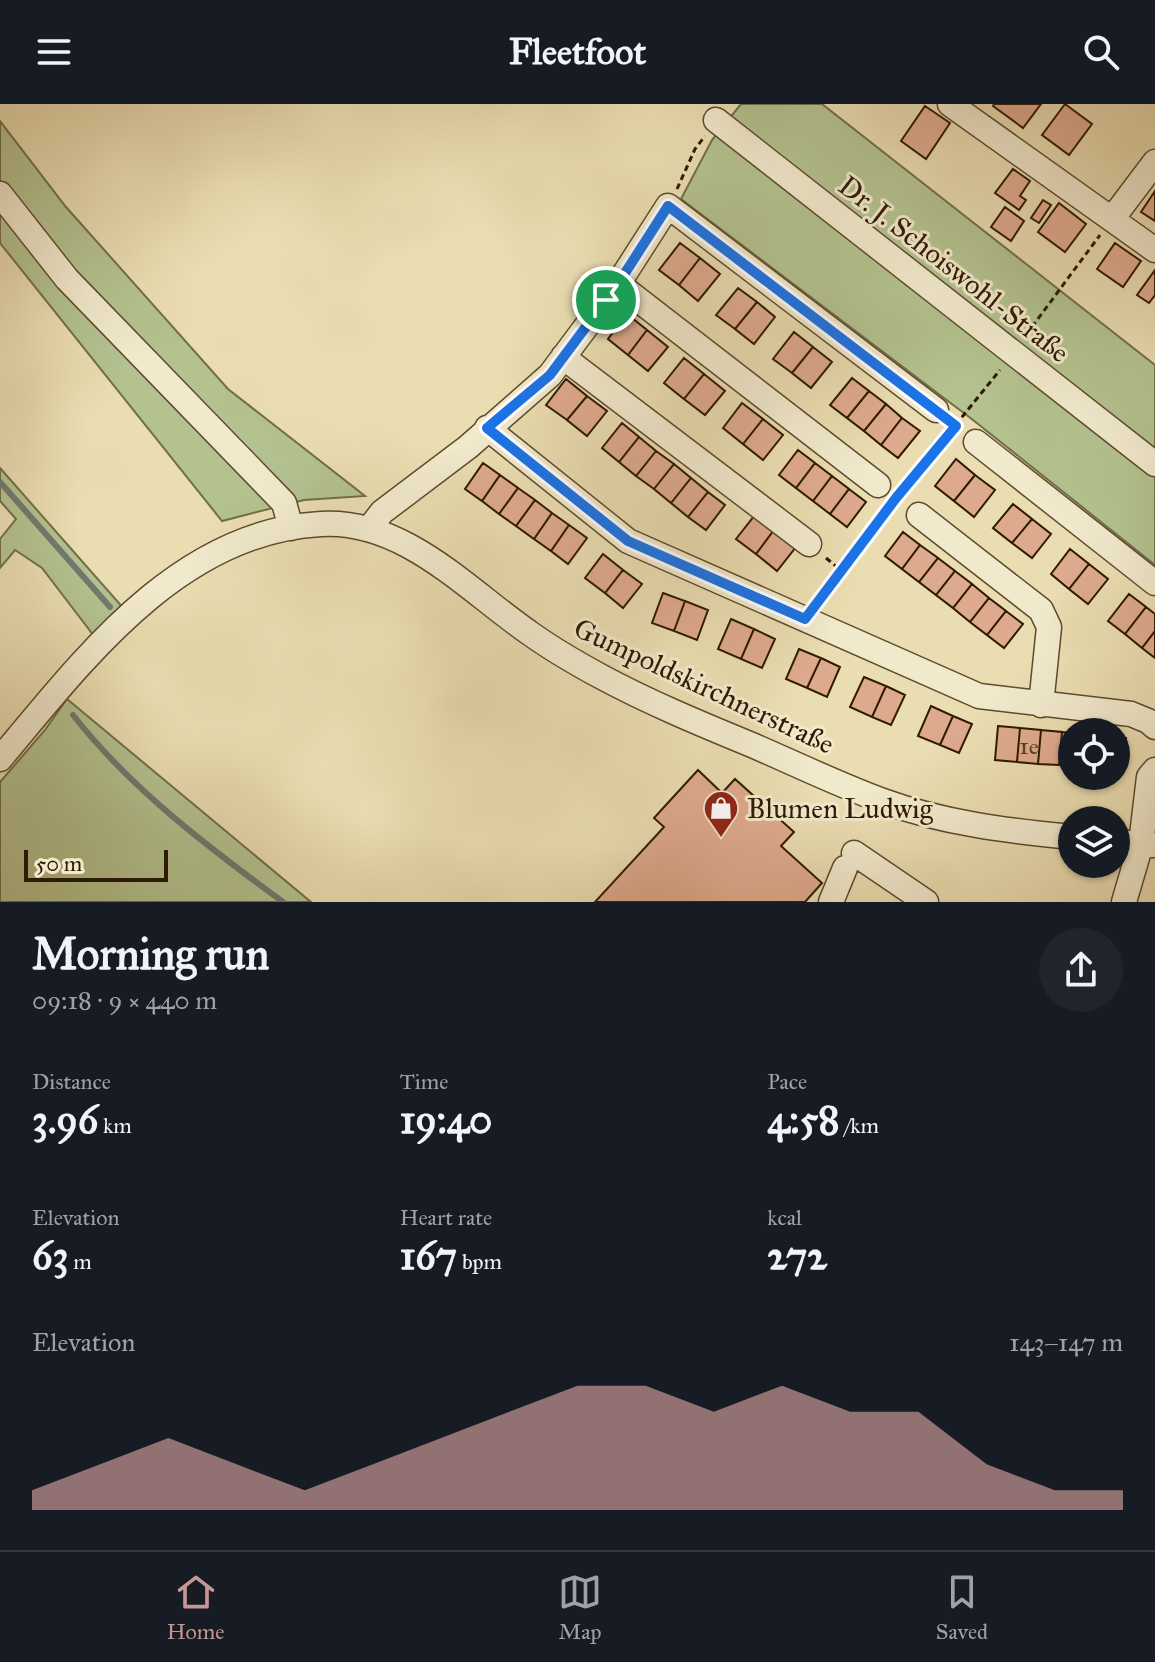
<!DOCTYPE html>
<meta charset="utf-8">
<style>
:root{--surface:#171b24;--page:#20242c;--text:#f1f3f6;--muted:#9ea1a6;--line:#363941;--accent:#c59692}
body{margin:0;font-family:"IM FELL Great Primer",serif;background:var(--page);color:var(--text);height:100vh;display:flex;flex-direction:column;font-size:30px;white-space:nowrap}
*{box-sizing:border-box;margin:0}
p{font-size:26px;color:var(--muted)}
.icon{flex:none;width:44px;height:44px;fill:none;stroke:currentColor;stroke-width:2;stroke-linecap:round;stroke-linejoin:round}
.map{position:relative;height:798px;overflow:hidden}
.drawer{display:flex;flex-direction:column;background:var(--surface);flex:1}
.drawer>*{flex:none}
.tools{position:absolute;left:1058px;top:614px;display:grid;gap:16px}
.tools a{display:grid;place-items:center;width:72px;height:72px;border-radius:50%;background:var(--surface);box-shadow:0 2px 6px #0004;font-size:40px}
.scale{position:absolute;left:24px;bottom:20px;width:144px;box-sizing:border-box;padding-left:8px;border:4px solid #2f1a02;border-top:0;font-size:22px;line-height:28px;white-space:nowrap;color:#2f1a02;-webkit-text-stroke:6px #f1e9cc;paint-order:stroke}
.pin{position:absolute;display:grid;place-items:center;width:68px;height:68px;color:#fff;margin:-34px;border:4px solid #fff;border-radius:50%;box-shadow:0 2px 8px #0007}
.round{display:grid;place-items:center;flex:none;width:84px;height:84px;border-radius:42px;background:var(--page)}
.summary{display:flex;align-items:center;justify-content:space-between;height:136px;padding:0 32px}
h1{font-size:44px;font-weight:700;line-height:60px}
.metrics{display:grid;grid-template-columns:repeat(3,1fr);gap:12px;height:136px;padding:8px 32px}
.metrics div{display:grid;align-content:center}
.metrics b{font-size:40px;font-weight:700}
.metrics small{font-size:22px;font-weight:400}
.metrics p{font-size:22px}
.chart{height:224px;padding:16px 32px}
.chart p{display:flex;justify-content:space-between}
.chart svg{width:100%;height:144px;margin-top:8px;fill:var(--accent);opacity:.7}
header{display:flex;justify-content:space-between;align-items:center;height:104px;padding:0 32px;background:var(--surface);font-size:36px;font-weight:700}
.dock{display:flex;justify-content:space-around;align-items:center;height:112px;border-top:2px solid var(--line);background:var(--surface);font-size:22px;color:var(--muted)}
.dock a{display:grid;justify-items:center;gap:4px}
.dock .selected{color:var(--accent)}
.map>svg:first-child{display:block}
.green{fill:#b3c28f;stroke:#716e48;stroke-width:2}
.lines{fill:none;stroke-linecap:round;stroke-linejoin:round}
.stream{stroke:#71796f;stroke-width:6}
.building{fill:#deaa8d;stroke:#2f1a02;stroke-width:2}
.minor-casing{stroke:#5e4b2e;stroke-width:27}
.path{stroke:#2f1a02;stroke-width:3;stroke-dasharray:6 4;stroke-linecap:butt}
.minor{stroke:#f1e9cc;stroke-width:24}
.route-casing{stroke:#fff;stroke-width:16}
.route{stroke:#1a73e8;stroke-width:10}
.labels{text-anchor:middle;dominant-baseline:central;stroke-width:6;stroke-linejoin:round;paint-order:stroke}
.number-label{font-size:24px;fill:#5b3e25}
.street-label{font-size:28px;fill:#2f1a02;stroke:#f1e9cc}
.poi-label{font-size:28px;fill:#2f1a02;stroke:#f1e9cc;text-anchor:start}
</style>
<header><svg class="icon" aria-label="menu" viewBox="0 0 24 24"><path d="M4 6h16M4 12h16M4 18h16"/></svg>Fleetfoot<svg class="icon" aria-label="search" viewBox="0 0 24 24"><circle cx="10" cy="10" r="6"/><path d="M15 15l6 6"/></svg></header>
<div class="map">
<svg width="1155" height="798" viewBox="0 0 1155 798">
<rect width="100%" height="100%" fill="#eaddb1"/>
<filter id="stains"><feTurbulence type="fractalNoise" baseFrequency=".0025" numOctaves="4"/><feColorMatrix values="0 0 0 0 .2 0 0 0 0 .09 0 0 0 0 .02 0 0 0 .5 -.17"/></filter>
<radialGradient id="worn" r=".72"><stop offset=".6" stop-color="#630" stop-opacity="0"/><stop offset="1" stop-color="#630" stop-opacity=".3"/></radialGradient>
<path class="green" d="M741,0h81l333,261v200l-182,-145 -292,-221 31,-59z
M0,17l66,86 162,182 137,107 -61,4 -82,21 -222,-278z
M0,364l125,142 -28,30 -55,-72 -27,-18 -15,18v-29l16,-20 -16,-18z
M67,595l244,203h-311v-120l45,-52z"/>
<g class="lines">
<path class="stream" d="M0,378l110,125
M73,611c58,74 135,132 210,187"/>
</g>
<path class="building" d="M994,0h47l-18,24 -30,-22z
M1065,0l27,20 -23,31 -27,-20z
M925,2l25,17 -24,36 -25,-18z
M1013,65l17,12 -10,15 6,4 -7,10 -24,-17z
M1155,87v30l-14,-9z
M1043,96l8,5 -12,18 -8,-5z
M1059,99l27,21 -21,28 -27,-20z
M1005,103l19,14 -13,20 -20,-14z
M680,139l20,15 -21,27 -20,-15z
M1115,139l26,18 -18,26 -26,-18z
M700,154l20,16 -22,27 -19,-16z
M1155,166v25l-6,8 -12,-8z
M738,184l19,14 -22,27 -19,-14z
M757,198l18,15 -21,27 -19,-15z
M627,210l20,16 -19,25 -20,-16z
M647,226l21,17 -20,24 -20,-16z
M794,228l19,15 -21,26 -19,-14z
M813,243l19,15 -21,26 -19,-15z
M684,254l20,16 -20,25 -20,-16z
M704,270l21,17 -20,24 -21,-16z
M852,274l17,13 -22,27 -17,-13z
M566,275l21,17 -20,24 -21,-15z
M869,287l17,13 -22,27 -17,-13z
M587,292l20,15 -20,25 -20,-16z
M742,299l21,16 -20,25 -20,-16z
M886,300l16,14 -21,27 -17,-14z
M902,314l18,13 -22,27 -17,-13z
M763,315l20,16 -20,25 -20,-16z
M622,319l17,14 -20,25 -17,-14z
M639,333l17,14 -20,25 -17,-14z
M798,346l17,13 -19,25 -17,-13z
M656,347l18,13 -20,25 -18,-13z
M956,355l19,16 -21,26 -19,-15z
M483,359l17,12 -18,26 -17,-12z
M815,359l17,13 -19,25 -17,-13z
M674,360l17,14 -20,25 -17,-14z
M500,371l18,13 -19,26 -17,-13z
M975,371l20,15 -21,27 -20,-16z
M832,372l17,13 -19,25 -17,-13z
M691,374l17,14 -20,25 -17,-14z
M518,384l17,12 -19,26 -17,-12z
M849,385l17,13 -19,25 -17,-13z
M708,388l17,13 -19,25 -18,-13z
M535,396l17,13 -18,26 -18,-13z
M1013,400l19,15 -20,24 -19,-15z
M552,409l17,12 -18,26 -17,-12z
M755,411l19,15 -18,24 -20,-15z
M1032,415l19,15 -19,24 -20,-15z
M569,421l18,13 -19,26 -17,-13z
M774,426l22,17 -19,24 -21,-17z
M903,428l17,13 -18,24 -17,-13z
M920,441l18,13 -19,24 -17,-13z
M1070,445l19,15 -20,25 -18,-15z
M603,450l20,16 -18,23 -20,-15z
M938,454l17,13 -19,24 -17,-13z
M1089,460l19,15 -20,25 -19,-15z
M623,466l19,14 -19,24 -18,-15z
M955,467l17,13 -19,24 -17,-13z
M972,480l17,14 -19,24 -17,-14z
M663,489l22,8 -11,30 -22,-8z
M1129,490l17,13 -21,27 -17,-13z
M989,494l17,13 -19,24 -17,-13z
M685,497l23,9 -11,30 -23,-9z
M1146,503l9,7v17l-13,17 -17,-14z
M1006,507l17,13 -19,24 -17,-13z
M731,515l23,10 -13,30 -23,-10z
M754,525l21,10 -13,29 -21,-9z
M1155,527v27l-13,-10z
M799,545l22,9 -14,30 -21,-9z
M821,554l19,9 -13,30 -20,-9z
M864,573l22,9 -14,31 -22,-10z
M886,582l19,9 -14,30 -19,-8z
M931,602l22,10 -13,29 -22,-9z
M953,612l19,8 -13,29 -19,-8z
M998,622l22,2 -3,34 -22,-2z
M1020,624l21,2 -3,34 -21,-2z
M1041,626l21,2 -3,33 -21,-1z
M1062,628l10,1v34l-13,-2z
M1116,633l10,1 -3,33h-7z
M698,666l24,23 13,-14 59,53 -13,14 41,37 -17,19h-210l69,-75 -10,-9z"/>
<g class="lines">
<g class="minor-casing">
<path id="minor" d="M950,0l205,146
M716,16l439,344
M0,90l67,85 217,224 7,25
M1112,115l43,-57
M618,180l260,201
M563,253l246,187
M487,324l141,113 351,155 152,18 17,7 7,6
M976,338l179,141
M919,411l122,95 8,17 -8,78
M369,425l13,-17 86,-65 82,-72 68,-91 50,-78 268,204
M0,655c83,-99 179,-228 321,-235 83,-5 146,66 210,110 21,15 45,29 69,42 48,26 101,48 152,69 44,19 87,40 131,56 60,22 126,30 189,36
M1116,738l39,3
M854,749l72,49
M831,798l14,-34
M1124,798l17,-58 8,-67 6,-7"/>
</g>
<path class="path" d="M677,85l18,-40 10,-13
M1026,231l74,-100
M899,391l101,-125
M826,454l16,13
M817,499l77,-103"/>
<use href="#minor" class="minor"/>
</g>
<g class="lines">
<g class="route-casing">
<path id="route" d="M668,102l288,220 -60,72 -91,121 -177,-78 -141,-113 63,-53 68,-91z"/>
</g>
<use href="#route" class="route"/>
</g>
<defs>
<g id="shop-pin" transform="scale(1.8)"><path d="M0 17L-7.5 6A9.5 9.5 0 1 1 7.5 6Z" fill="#8f2418" stroke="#f1e9cc"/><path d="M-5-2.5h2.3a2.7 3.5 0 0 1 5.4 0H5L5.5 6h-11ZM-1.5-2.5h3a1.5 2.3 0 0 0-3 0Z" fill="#fff"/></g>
</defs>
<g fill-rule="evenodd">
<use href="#shop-pin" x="721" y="704"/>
</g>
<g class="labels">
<g class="number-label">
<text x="1029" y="642">1e</text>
</g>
<g class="street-label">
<text transform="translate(954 165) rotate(38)">Dr. J. Schoiswohl-Straße</text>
<text transform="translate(704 582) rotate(25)">Gumpoldskirchnerstraße</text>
</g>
<g class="poi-label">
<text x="747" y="704">Blumen Ludwig</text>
</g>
</g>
<rect width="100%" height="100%" filter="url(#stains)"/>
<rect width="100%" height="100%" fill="url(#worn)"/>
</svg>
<div class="tools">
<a><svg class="icon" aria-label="locate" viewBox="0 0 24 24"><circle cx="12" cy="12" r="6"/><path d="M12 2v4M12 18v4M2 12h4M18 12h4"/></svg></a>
<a><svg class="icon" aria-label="layers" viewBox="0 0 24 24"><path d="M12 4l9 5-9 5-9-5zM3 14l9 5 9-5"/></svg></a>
</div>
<div class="scale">50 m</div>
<div class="pin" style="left:606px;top:196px;background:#1e9e55"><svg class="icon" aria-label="arrive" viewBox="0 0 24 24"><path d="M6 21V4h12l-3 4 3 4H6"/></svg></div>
</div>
<section class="drawer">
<div class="summary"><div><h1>Morning run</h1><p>09:18 · 9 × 440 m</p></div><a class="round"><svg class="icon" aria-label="share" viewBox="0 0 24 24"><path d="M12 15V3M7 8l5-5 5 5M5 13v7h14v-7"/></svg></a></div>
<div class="metrics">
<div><p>Distance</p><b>3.96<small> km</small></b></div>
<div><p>Time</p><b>19:40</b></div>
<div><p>Pace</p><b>4:58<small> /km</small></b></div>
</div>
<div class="metrics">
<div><p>Elevation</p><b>63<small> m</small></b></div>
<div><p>Heart rate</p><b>167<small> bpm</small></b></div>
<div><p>kcal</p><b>272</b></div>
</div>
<div class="chart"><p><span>Elevation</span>143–147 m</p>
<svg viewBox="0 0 160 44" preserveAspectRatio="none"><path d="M0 44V38L10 30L20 22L30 30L40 38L50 30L60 22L70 14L80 6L90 6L100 14L110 6L120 14L130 14L140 30L150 38L160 38V44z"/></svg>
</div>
</section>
<nav class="dock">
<a class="selected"><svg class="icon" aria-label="home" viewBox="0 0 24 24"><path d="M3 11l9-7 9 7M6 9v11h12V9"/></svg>Home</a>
<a><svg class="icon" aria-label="map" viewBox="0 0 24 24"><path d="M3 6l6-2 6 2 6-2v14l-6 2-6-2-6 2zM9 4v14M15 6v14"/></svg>Map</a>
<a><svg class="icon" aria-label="saved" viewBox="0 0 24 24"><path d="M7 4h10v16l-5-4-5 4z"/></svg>Saved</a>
</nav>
